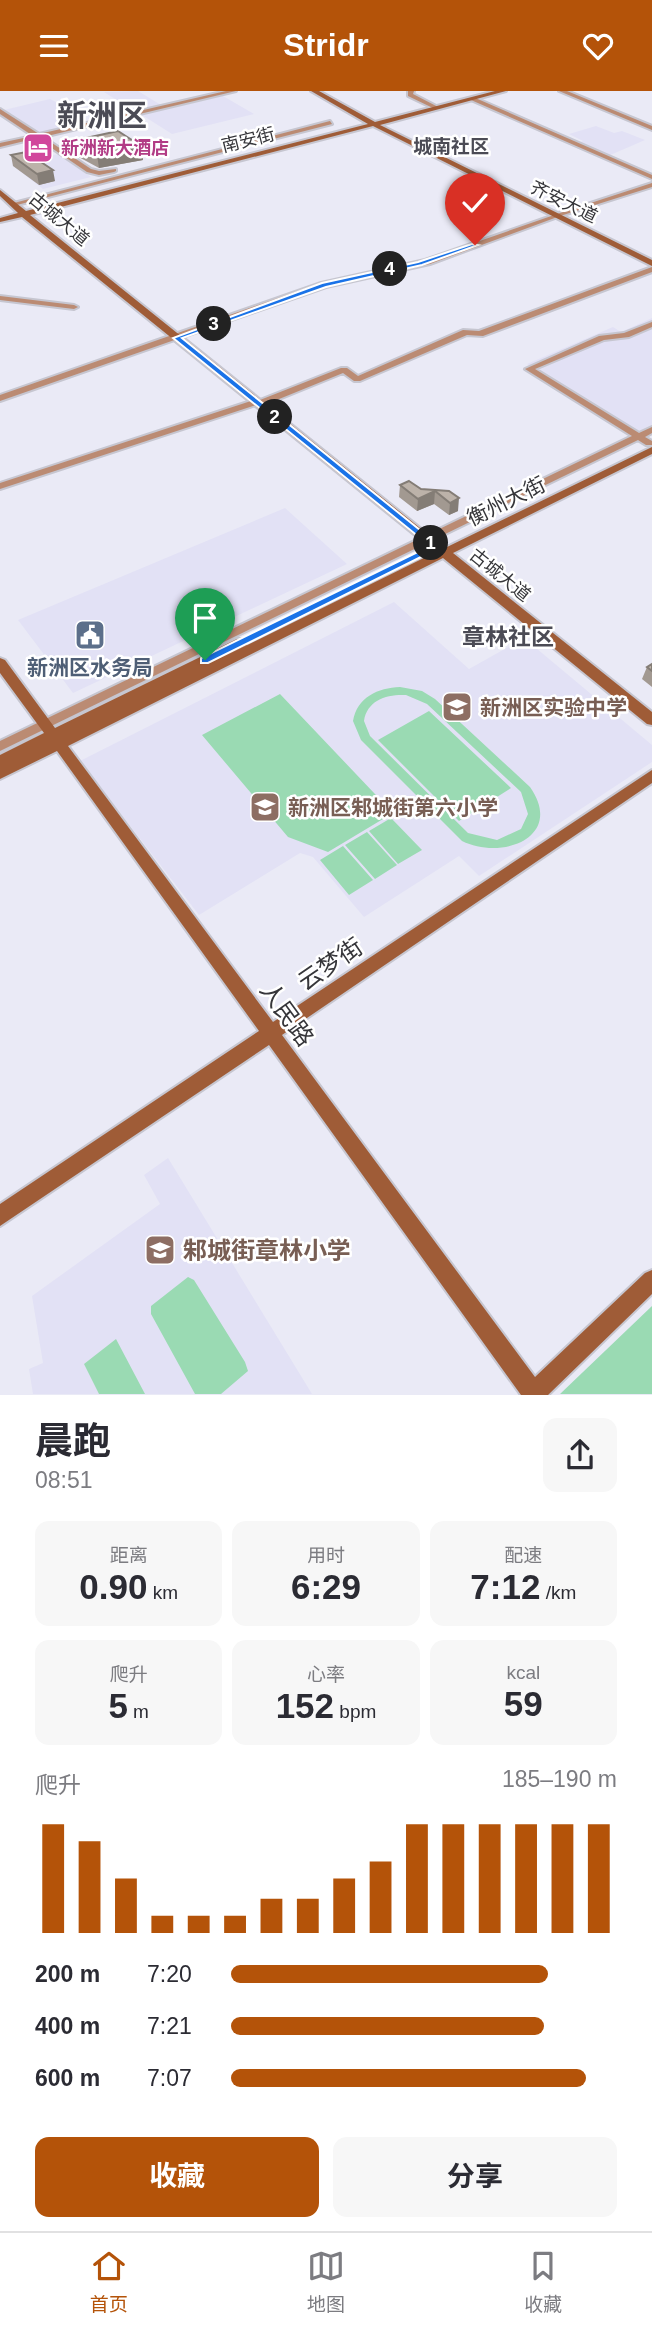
<!DOCTYPE html>
<html lang="zh">
<meta charset="utf-8">
<style>
:root{--surface:#fff;--page:#f7f7f7;--text:#2b2b33;--muted:#7c7c81;--line:#e1e1e2;--accent:#b45309}
body{margin:0;font-family:Arial,"Noto Sans SC",sans-serif;background:var(--page);color:var(--text);height:100vh;display:flex;flex-direction:column;font-size:26px;white-space:nowrap}
*{box-sizing:border-box;margin:0}
p{font-size:23px;color:var(--muted)}
.icon{flex:none;width:38px;height:38px;fill:none;stroke:currentColor;stroke-width:2;stroke-linecap:round;stroke-linejoin:round}
.map{position:relative;height:1304px;overflow:hidden}
.drawer{display:flex;flex-direction:column;background:var(--surface);flex:1}
.drawer>*{flex:none}
.pin{position:absolute;display:grid;place-items:center;width:60px;height:60px;color:#fff;margin:-72px -30px;border-radius:50% 50% 50% 0;rotate:-45deg;box-shadow:0 0 7px #0007}
.pin .icon{rotate:45deg}
.km{position:absolute;width:35px;height:35px;margin:-18px;border-radius:50%;background:#222;color:#fff;font-size:19px;line-height:35px;text-align:center}
.round{display:grid;place-items:center;flex:none;width:74px;height:74px;border-radius:14px;background:var(--page)}
.head{display:flex;align-items:center;justify-content:space-between;height:119px;padding:0 35px}
h1{font-size:38px;font-weight:700;line-height:52px}
.metrics{display:grid;grid-template-columns:repeat(3,1fr);gap:10px;height:119px;padding:7px 35px}
.metrics div{display:grid;align-content:center;border-radius:14px;background:var(--page);text-align:center}
.metrics b{font-size:35px;font-weight:700}
.metrics small{font-size:19px;font-weight:400}
.metrics p{font-size:19px}
.chart{height:196px;padding:14px 35px}
.chart p{display:flex;justify-content:space-between}
.chart svg{width:100%;height:126px;margin-top:7px;stroke:var(--accent);stroke-width:6}
.cta{display:flex;gap:14px;margin-top:auto;padding:14px 35px}
.cta a{flex:1;height:80px;border-radius:14px;background:var(--accent);color:#fff;font-size:28px;font-weight:700;line-height:80px;text-align:center}
.cta a+a{background:var(--page);color:var(--text)}
ul{padding:0 35px;list-style:none;font-size:23px}
li{display:grid;grid-template-columns:112px 84px 1fr;align-items:center;height:52px}
li i{height:18px;border-radius:9px;background:var(--accent)}
header{display:flex;justify-content:space-between;align-items:center;height:91px;padding:0 35px;background:var(--accent);color:#fff;font-size:32px;font-weight:700}
.dock{display:flex;justify-content:space-around;align-items:center;height:98px;border-top:2px solid var(--line);background:var(--surface);font-size:19px;color:var(--muted)}
.dock a{display:grid;justify-items:center;gap:4px}
.dock .selected{color:var(--accent)}
.map>svg:first-child{display:block}
.built{fill:#e2e1f5}
.green{fill:#9adab3;fill-rule:evenodd}
.lines{fill:none;stroke-linecap:round;stroke-linejoin:round}
.street-casing{stroke:#c6c6d0;stroke-width:4}
.secondary-casing{stroke:#c6c6d0;stroke-width:4}
.street{fill:#bb8b73;fill-rule:evenodd}
.secondary{fill:#9f5c37;fill-rule:evenodd}
.wall{fill:#a29991}
.shaded-wall{fill:#847d76}
.building{fill:#bcb2a9;stroke:#847d76;stroke-width:2}
.route{fill:#1a73e8;stroke:#fff;stroke-width:2}
.labels{text-anchor:middle;dominant-baseline:central;stroke-width:5;stroke-linejoin:round;paint-order:stroke}
.far-street-label{font-size:18px;fill:#36363a;stroke:#fff}
.far-hotel-label{font-size:18px;font-weight:bold;fill:#b23c85;stroke:#fff;text-anchor:start}
.far-neighbourhood-label{font-size:19px;font-weight:bold;fill:#4b4b55;stroke:#fff}
.street-label{font-size:21px;fill:#36363a;stroke:#fff}
.service-label{font-size:21px;font-weight:bold;fill:#4e5e75;stroke:#fff}
.education-label{font-size:21px;font-weight:bold;fill:#785e54;stroke:#fff;text-anchor:start}
.neighbourhood-label{font-size:23px;font-weight:bold;fill:#4b4b55;stroke:#fff}
.near-street-label{font-size:24px;fill:#36363a;stroke:#fff}
.near-education-label{font-size:24px;font-weight:bold;fill:#785e54;stroke:#fff;text-anchor:start}
.far-town-label{font-size:30px;font-weight:bold;fill:#4b4b55;stroke:#fff}
</style>
<header><svg class="icon" aria-label="menu" viewBox="0 0 24 24"><path d="M4 6h16M4 12h16M4 18h16"/></svg>Stridr<svg class="icon" aria-label="heart" viewBox="0 0 24 24"><path d="M12 20l-8-8c-3-5 5-10 8-4 3-6 11-1 8 4z"/></svg></header>
<div class="map">
<svg width="652" height="1304" viewBox="0 0 652 1304">
<rect width="100%" height="100%" fill="#eaeaf6"/>
<path class="built" d="M138,0l23,14 -27,6 -30,-19z
M223,5l31,18 -82,20 -30,-19z
M50,8l27,14 -6,2 12,8 -42,10 -37,-23z
M596,35l18,7 8,-2 23,9 -37,16 -30,-13 5,-2 -14,-7z
M58,63l33,23 -48,12 -31,-24z
M652,227v109l-14,6 -111,-69 86,-37 8,5z
M285,417l62,56 -274,129 -55,-73z
M394,511l75,67 55,-31 128,107v17l-173,114 -20,-20 -95,61 -51,-60 -13,-4 -101,62 -119,-154z
M168,1067l144,236h-279l-4,-25 14,-6 -11,-67 128,-92 -16,-29z"/>
<path class="green" d="M400,596l22,4 13,8 95,88c35,50 -28,74 -68,54l-101,-101 -8,-19c4,-24 25,-33 47,-34zM406,604l21,9 94,88 7,22 -7,15 -24,11 -29,-7 -98,-97 -6,-15c3,-21 23,-27 42,-26z
M280,603l113,119 -65,39 -40,-15 -86,-102z
M429,620l82,77 -52,33 -81,-81z
M391,727l31,32 -24,14 -29,-33z
M367,741l30,33 -22,14 -30,-34z
M343,755l30,34 -24,15 -29,-35z
M188,1186l6,3 51,82 3,9 -27,23h-26l-44,-80v-8z
M652,1215v88h-92z
M116,1248l29,55h-46l-15,-30z"/>
<g class="lines">
<g class="street-casing">
<path id="street" d="M226,0h10l-193,46 48,32 8,2 17,-2v2l-2,1 -15,3 -12,-3 -50,-34 -37,9v-4l33,-7 -33,-22v-5l39,25z
M408,0h6l-1,3 27,14 -5,1 -27,-13z
M559,0h8l85,35v4z
M473,6l179,78v4l-181,-79z
M330,30l2,3 -319,82 -3,-2z
M652,92v4l-92,29 -130,48 -104,23 -326,114v-6l321,-112 104,-23 135,-47z
M652,176v5l-169,64 -16,-1 -107,46h-6l-11,-8 -81,33 -6,-1 -256,84v-6l254,-83h6l81,-32h6l11,8 105,-46 16,1z
M0,205l74,9 4,2 -4,2 -74,-9z
M652,231v5l-23,10 -25,3 -69,29 104,64 13,-6v6l-7,4 7,4v4h-6l-8,-5 -638,311v-10l632,-305 -107,-67 74,-33 25,-3z"/>
</g>
<g class="secondary-casing">
<path id="secondary" d="M311,0h8l56,31 120,-31h11l-126,34 272,135v6l-279,-140 -343,89 415,333 207,-101v7l-199,99 199,159v13l-5,-1 -204,-166 -375,188 205,276 379,-252v13l-370,252 253,342 110,-104 7,-3v24l-104,101h-27l-252,-350 -269,181v-22l259,-173 -202,-280 -57,28v-24l44,-22 -44,-60v-15l5,2 50,68 182,-89h10l1,3 -1,3 -28,14 217,-107 -414,-335 -22,5v-4l18,-5 -18,-17v-6l26,21 342,-87z"/>
</g>
<use href="#street" class="street"/>
<use href="#secondary" class="secondary"/>
</g>
<path class="wall" d="M26,49l22,3 1,7 -11,3 -11,-6z
M72,50l69,5 2,14 -44,8 -24,-13z
M11,64l44,26 -16,4 -26,-19z
M400,394l21,4 28,2 9,20 -9,4 -15,-11 -17,7 -18,-14z
M652,573v23l-10,-8 5,-12z"/>
<path class="shaded-wall" d="M48,52l1,7 -11,3 -2,-7z
M141,55l2,14 -44,8 -2,-13z
M53,79l2,11 -16,4 -2,-11z
M435,400l-1,13 -17,7 1,-12z
M459,407l-1,13 -9,4 1,-12z"/>
<path class="building" d="M118,40l23,15 -44,9 -25,-14z
M37,46l11,6 -12,3 -10,-6z
M26,61l27,18 -16,4 -26,-19z
M409,390l12,8 28,2 10,7 -9,5 -15,-12 -17,8 -18,-14z
M652,573v7l-5,-4z"/>
<path class="route" d="M472,153l6,1 -56,20 -96,22 -144,51 259,209 -233,116h-7v-5l229,-112 -257,-208 149,-55 96,-21z"/>
<defs>
<g id="hotel-square" transform="scale(1.575)"><rect x="-9" y="-9" width="18" height="18" rx="4" fill="#d1479c" stroke="#fff"/><path d="M-6-4.5h1.5V1H6V5H4.5V3h-9V5H-6ZM-4 0a1.8 1.8 0 1 1 3.6 0ZM.5 0V-2.5h3Q6-2.5 6 0Z" fill="#fff"/></g>
<g id="civic-square" transform="scale(1.575)"><rect x="-9" y="-9" width="18" height="18" rx="4" fill="#5c6f8a" stroke="#fff"/><path d="M-.6-6.5H3V-4.5H.6V-3L4-1V1h2V6H-6V1h2V-1L-.6-3ZM-1.2 2.5V6h2.4V2.5Z" fill="#fff"/></g>
<g id="school-square" transform="scale(1.575)"><rect x="-9" y="-9" width="18" height="18" rx="4" fill="#8d6e63" stroke="#fff"/><path d="M0-5L7-2L0 1L-7-2ZM-4 1L0 2.5L4 1V4Q0 6-4 4Z" fill="#fff"/></g>
</defs>
<g fill-rule="evenodd">
<use href="#hotel-square" x="38" y="57"/>
<use href="#civic-square" x="90" y="544"/>
<use href="#school-square" x="457" y="616"/>
<use href="#school-square" x="265" y="716"/>
<use href="#school-square" x="160" y="1159"/>
</g>
<g class="labels">
<g class="far-street-label">
<text transform="translate(248 49) rotate(-14)">南安街</text>
<text transform="translate(564 111) rotate(26)">齐安大道</text>
<text transform="translate(59 128) rotate(40)">古城大道</text>
<text transform="translate(500 484) rotate(39)">古城大道</text>
</g>
<g class="far-hotel-label">
<text x="61" y="57">新洲新大酒店</text>
</g>
<g class="far-neighbourhood-label">
<text x="451" y="55">城南社区</text>
</g>
<g class="street-label">
<text transform="translate(506 410) rotate(-26)">衡州大街</text>
</g>
<g class="service-label">
<text x="90" y="576">新洲区水务局</text>
</g>
<g class="education-label">
<text x="480" y="616">新洲区实验中学</text>
<text x="288" y="716">新洲区邾城街第六小学</text>
</g>
<g class="neighbourhood-label">
<text x="508" y="546">章林社区</text>
</g>
<g class="near-street-label">
<text transform="translate(330 873) rotate(-34)">云梦街</text>
<text transform="translate(287 923) rotate(54)">人民路</text>
</g>
<g class="near-education-label">
<text x="183" y="1159">邾城街章林小学</text>
</g>
<g class="far-town-label">
<text x="102" y="24">新洲区</text>
</g>
</g>
</svg>
<div class="pin" style="left:205px;top:569px;background:#1e9e55"><svg class="icon" aria-label="arrive" viewBox="0 0 24 24"><path d="M6 21V4h12l-3 4 3 4H6"/></svg></div>
<div class="pin" style="left:475px;top:154px;background:#d93025"><svg class="icon" aria-label="check" viewBox="0 0 24 24"><path d="M5 12l5 5 9-10"/></svg></div>
<b class="km" style="left:431px;top:452px">1</b>
<b class="km" style="left:275px;top:326px">2</b>
<b class="km" style="left:214px;top:233px">3</b>
<b class="km" style="left:390px;top:178px">4</b>
</div>
<section class="drawer">
<div class="head"><div><h1>晨跑</h1><p>08:51</p></div><a class="round"><svg class="icon" aria-label="share" viewBox="0 0 24 24"><path d="M12 15V3M7 8l5-5 5 5M5 13v7h14v-7"/></svg></a></div>
<div class="metrics">
<div><p>距离</p><b>0.90<small> km</small></b></div>
<div><p>用时</p><b>6:29</b></div>
<div><p>配速</p><b>7:12<small> /km</small></b></div>
</div>
<div class="metrics">
<div><p>爬升</p><b>5<small> m</small></b></div>
<div><p>心率</p><b>152<small> bpm</small></b></div>
<div><p>kcal</p><b>59</b></div>
</div>
<div class="chart"><p><span>爬升</span>185–190 m</p>
<svg viewBox="0 0 160 44" preserveAspectRatio="none"><path d="M5 44V6M15 44V12M25 44V25M35 44V38M45 44V38M55 44V38M65 44V32M75 44V32M85 44V25M95 44V19M105 44V6M115 44V6M125 44V6M135 44V6M145 44V6M155 44V6"/></svg>
</div>
<ul>
<li><b>200 m</b>7:20<i style="width:82%"></i></li>
<li><b>400 m</b>7:21<i style="width:81%"></i></li>
<li><b>600 m</b>7:07<i style="width:92%"></i></li>
</ul>
<div class="cta"><a>收藏</a><a>分享</a></div>
</section>
<nav class="dock">
<a class="selected"><svg class="icon" aria-label="home" viewBox="0 0 24 24"><path d="M3 11l9-7 9 7M6 9v11h12V9"/></svg>首页</a>
<a><svg class="icon" aria-label="map" viewBox="0 0 24 24"><path d="M3 6l6-2 6 2 6-2v14l-6 2-6-2-6 2zM9 4v14M15 6v14"/></svg>地图</a>
<a><svg class="icon" aria-label="saved" viewBox="0 0 24 24"><path d="M7 4h10v16l-5-4-5 4z"/></svg>收藏</a>
</nav>
